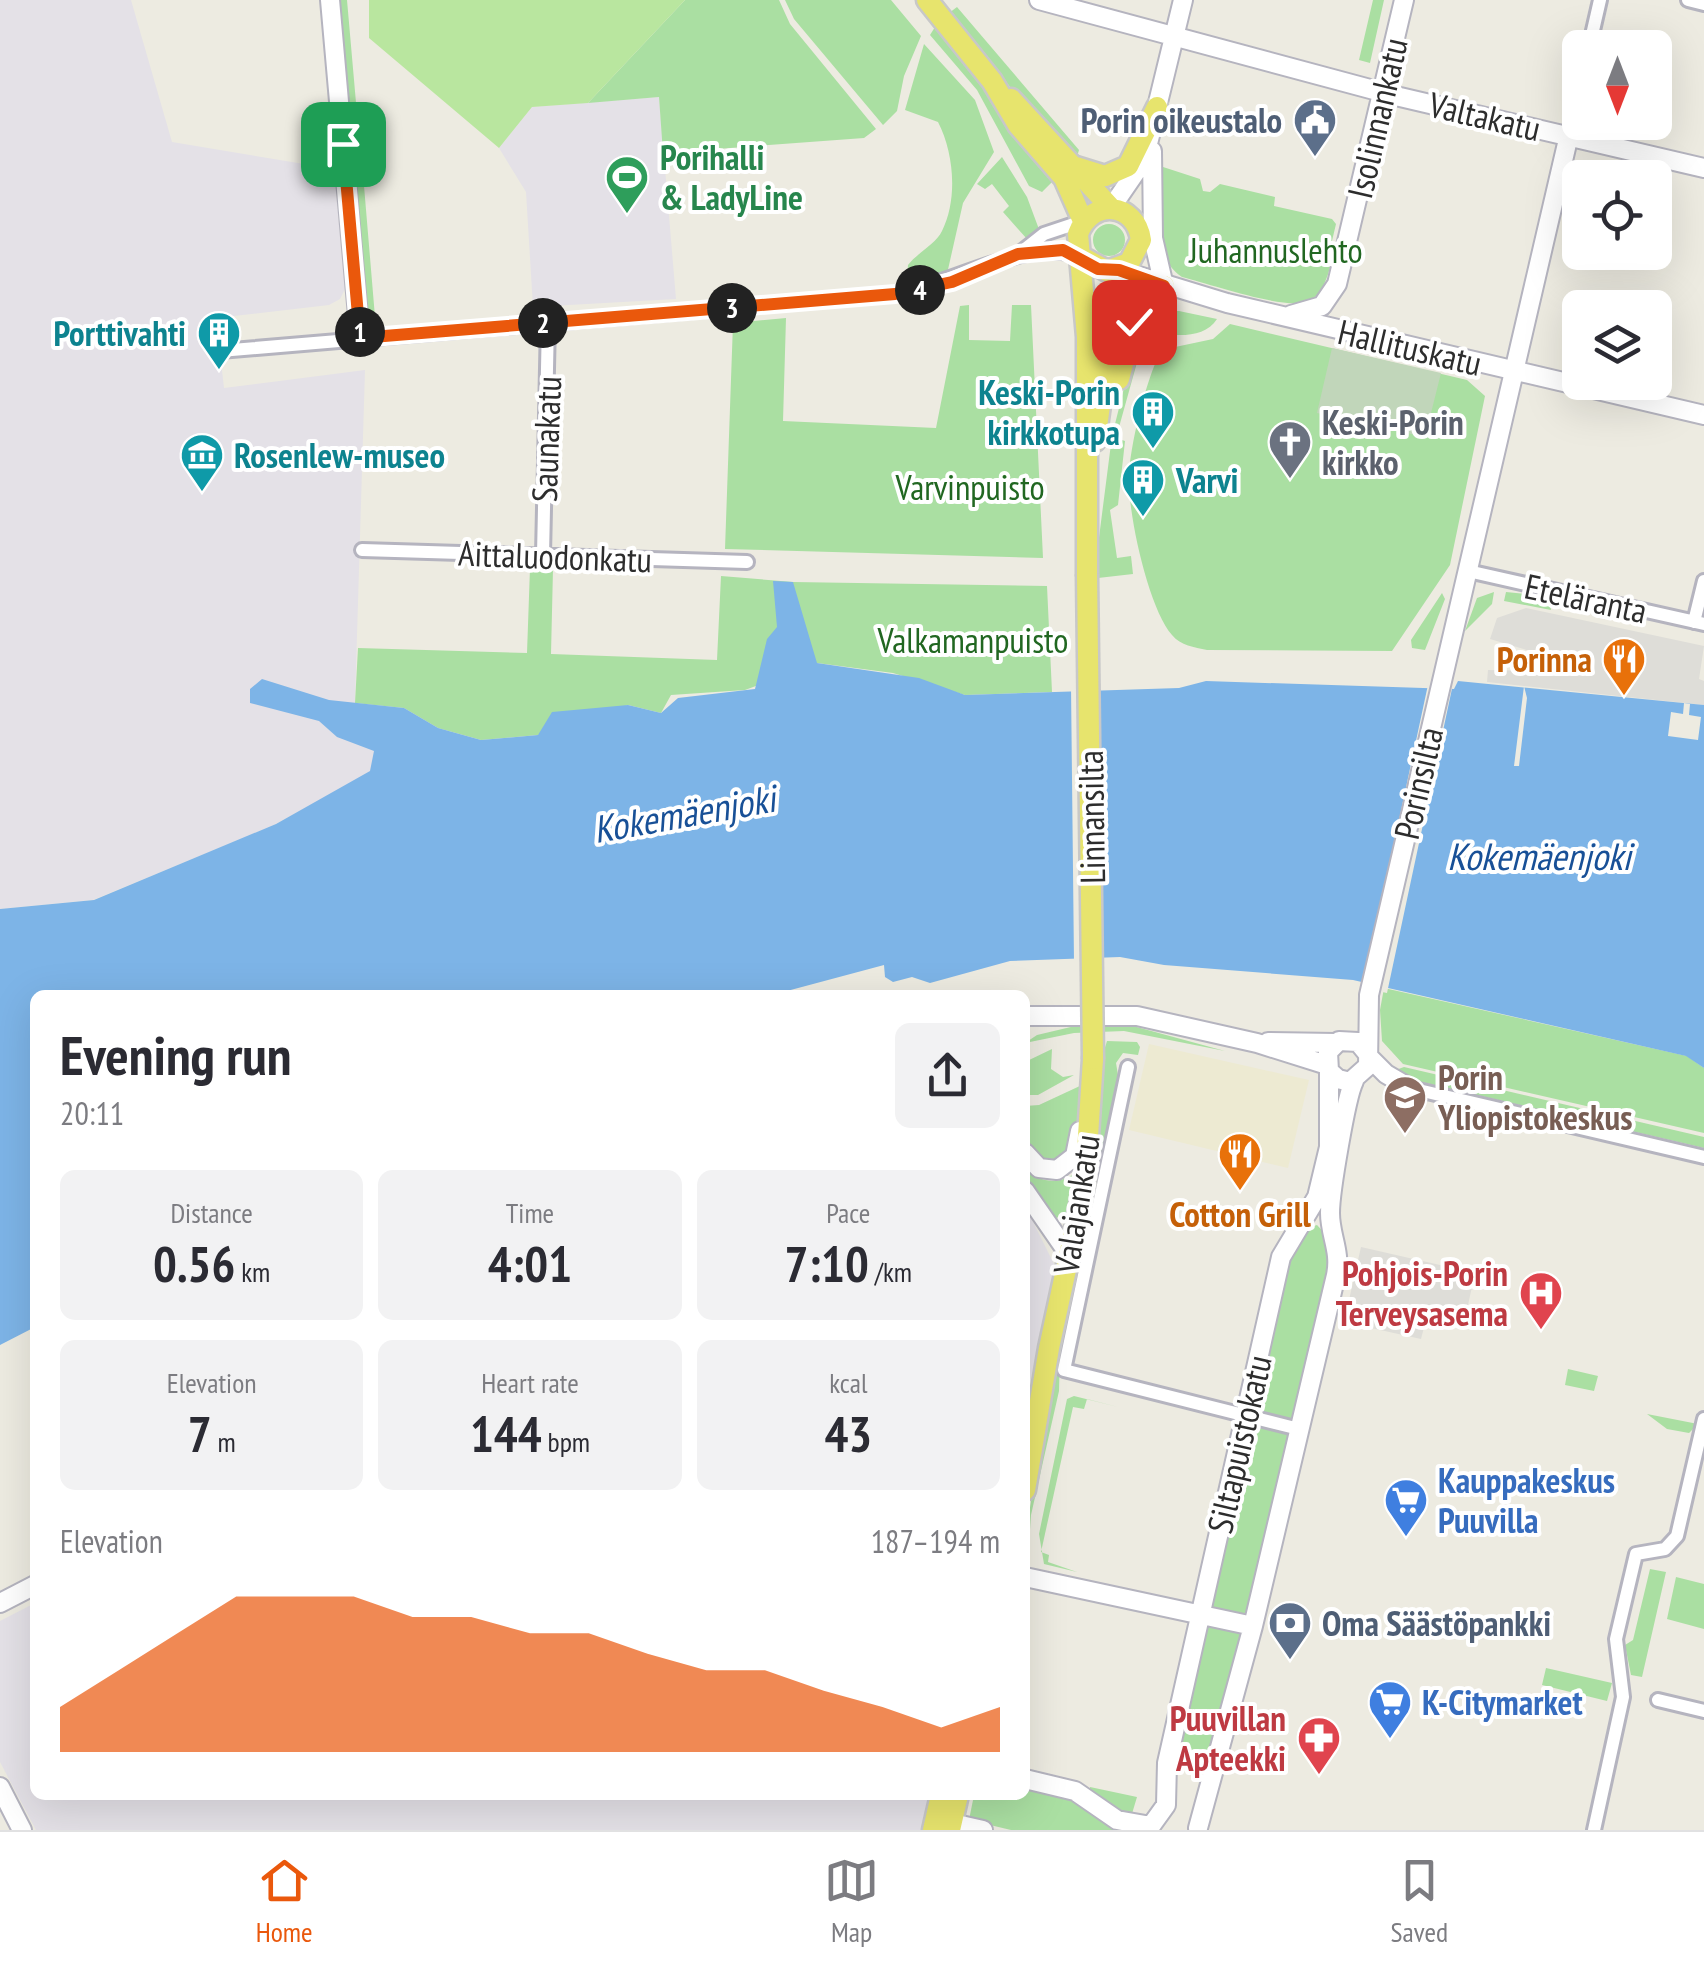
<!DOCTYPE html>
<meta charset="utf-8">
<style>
:root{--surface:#fff;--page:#f2f2f3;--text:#2b2b33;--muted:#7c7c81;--line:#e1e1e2;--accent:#ea580c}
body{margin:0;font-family:"PT Sans Narrow",sans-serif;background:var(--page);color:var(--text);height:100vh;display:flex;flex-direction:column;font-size:38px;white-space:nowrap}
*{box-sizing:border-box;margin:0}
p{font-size:32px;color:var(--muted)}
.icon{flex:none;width:55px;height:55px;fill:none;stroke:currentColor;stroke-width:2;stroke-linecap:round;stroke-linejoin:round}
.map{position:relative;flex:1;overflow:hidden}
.side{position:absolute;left:30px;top:990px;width:1000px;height:810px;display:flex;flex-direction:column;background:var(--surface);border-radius:15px;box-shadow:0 10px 40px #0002}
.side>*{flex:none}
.needle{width:65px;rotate:180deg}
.fabs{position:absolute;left:1562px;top:30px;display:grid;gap:20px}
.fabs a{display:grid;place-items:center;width:110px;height:110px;border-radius:15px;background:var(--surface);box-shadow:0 10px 40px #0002;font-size:50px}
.pin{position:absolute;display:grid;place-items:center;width:85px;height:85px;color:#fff;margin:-42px;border-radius:20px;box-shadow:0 5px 15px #0006}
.km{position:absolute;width:50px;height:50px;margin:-25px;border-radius:50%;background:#222;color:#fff;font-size:28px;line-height:50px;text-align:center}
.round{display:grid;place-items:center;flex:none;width:105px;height:105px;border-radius:15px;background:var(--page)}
.headline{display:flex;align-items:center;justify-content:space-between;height:170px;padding:0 30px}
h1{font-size:55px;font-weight:800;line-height:75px}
.metrics{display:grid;grid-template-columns:repeat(3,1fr);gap:15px;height:170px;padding:10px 30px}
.metrics div{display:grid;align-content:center;border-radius:15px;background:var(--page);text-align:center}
.metrics b{font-size:50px;font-weight:800}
.metrics small{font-size:28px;font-weight:400}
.metrics p{font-size:28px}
.chart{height:280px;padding:20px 30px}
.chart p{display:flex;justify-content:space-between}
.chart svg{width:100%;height:180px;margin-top:10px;fill:var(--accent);opacity:.7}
.menu{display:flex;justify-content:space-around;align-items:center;height:140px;border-top:2px solid var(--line);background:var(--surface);font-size:28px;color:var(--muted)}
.menu a{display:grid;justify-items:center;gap:5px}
.menu .on{color:var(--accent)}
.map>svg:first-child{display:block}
.industrial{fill:#e4e1e7}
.education{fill:#edead2}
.green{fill:#aadfa2}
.cemetery{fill:#c1d6ba}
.pitch{fill:#b9e69f}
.plaza{fill:#deddd8}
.water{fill:#7db4e7}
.pier{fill:#edebe1}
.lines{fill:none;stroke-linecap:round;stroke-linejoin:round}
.street-casing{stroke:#b5b4bf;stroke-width:18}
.secondary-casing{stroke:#b5b4bf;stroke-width:22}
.primary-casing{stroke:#c8c8c8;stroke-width:25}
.street{stroke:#fff;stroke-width:12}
.secondary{stroke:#fff;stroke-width:18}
.primary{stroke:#e7e46d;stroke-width:20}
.primary-bridge-casing{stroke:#c8c8c8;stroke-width:25;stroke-linecap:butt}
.primary-bridge{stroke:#e7e46d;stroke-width:20}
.route-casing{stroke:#fff;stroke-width:20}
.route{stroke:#ea580c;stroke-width:12}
.labels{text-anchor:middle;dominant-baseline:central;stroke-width:8;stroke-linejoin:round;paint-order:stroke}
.street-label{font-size:35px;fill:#2d2d2d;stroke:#fff}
.service-label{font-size:35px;font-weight:bold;fill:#4e5e75;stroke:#fff;text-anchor:end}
.leisure-label{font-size:35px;font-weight:bold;fill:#27864d;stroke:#fff;text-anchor:start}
.park-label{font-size:35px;fill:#216721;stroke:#fff}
.culture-label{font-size:35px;font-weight:bold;fill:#0d838f;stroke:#fff;text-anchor:end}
.worship-label{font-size:35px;font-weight:bold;fill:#5b616d;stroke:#fff;text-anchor:start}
.food-label{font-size:35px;font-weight:bold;fill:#c56008;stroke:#fff;text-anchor:end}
.education-label{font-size:35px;font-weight:bold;fill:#785e54;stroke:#fff;text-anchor:start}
.health-label{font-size:35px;font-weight:bold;fill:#be3a42;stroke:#fff;text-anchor:end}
.shop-label{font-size:35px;font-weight:bold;fill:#366cbe;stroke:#fff;text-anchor:start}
.water-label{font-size:38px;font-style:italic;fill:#185097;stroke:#fff}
</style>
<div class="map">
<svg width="1704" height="1830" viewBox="0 0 1704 1830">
<rect width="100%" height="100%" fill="#edebe1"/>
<path class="industrial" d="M0,0h131l41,142 162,27 11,120 -5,10 -11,6 -113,13 8,70 141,-18 -10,332 49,6 45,23 -179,96 -177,73 -93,9z
M659,97l17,202 -143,8 -7,-115 -27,-44 33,-41z
M1025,1206l31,62 -31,137z
M35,1603v192h900l-8,35h-891l-36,-68v-141z"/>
<path class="education" d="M1149,1044l160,36 -21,88 -159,-38z"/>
<path class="green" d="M338,0h9l12,137 -11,-5z
M685,0h94l11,24 86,105 -12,9 -201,15 -4,-56 -71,6z
M785,0h106l30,36 -17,40 -7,35 -14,14 -89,-106z
M1373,0h11l-14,63 -11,-3z
M957,7l122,143 -3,10 -31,-31 -96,-116z
M935,27l120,152 -13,13 -13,-6 -52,-96 -47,-55z
M924,44l51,56 19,52 -31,51 -16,71 -33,9 -7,-5 1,-13c9,-12 28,-21 34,-34 16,-32 12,-78 -4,-109l-33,-12z
M361,150l14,167 -1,2 -10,-16 -14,-147z
M1002,157l25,40 13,35 -13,7 -24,-27 6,-6 -17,-22 -7,5 -8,-5z
M1160,166l40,13 3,12 7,1 10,-8 55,13 -1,9 58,13 4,5 -9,38 4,2c-4,14 -9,33 -25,38 -25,7 -96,-18 -124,-25 -34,-23 -22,-73 -22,-111z
M1093 240a16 16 0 1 1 32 0a16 16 0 1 1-32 0Z
M969,305v35l41,1 2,-36h19l12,253 -318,-9 8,-226 53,-5 -3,103 153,7 24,-122z
M1149,311h30l38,8c-14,22 -49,17 -71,11l-30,108 9,3 -7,64 -8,5 7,48 14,-2 2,18 -35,4 -2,-17 16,-125 25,-100z
M1230,324l237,56 18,16 -35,169 -58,86 -185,-1c-13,-3 -26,-4 -35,-15 -24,-27 -46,-128 -43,-164 4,-37 16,-87 32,-121l52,-11z
M530,568l23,1 -2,85 166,6 4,-84 72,6 254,4 5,106 -87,3 -72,-22 -76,-10 -72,27 -74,5 -10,18 -33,-8 -90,30 -57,5 -43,-12 -34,-20 -49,-5 3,-55 169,5z
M1494,592l-2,12 -27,27 12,-33z
M1506,592l29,3 15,9 1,6 -47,-9z
M1442,593l3,6 -20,51 -13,-2 -1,-8z
M1384,988l303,68 17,12v65l-301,-69 -21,-23 -2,-31z
M1075,1026h58l92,25 -101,-20 -50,2 -49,10 12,-8z
M1107,1041l30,1 3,5 -2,8 -15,-2 -7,10 5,30 -61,259 -1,39 -28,124 -3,43 -1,-33 30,-176 41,-186 4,-106z
M1052,1049l-1,20 12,8 11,-2 -36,20h-13v-33z
M1404,1067l300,70v11l-291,-68 -20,-9z
M1082,1085l-4,54 -17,23 -19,2 -17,-18v-40l14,-1z
M1025,1168c15,16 36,17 53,3l-8,42 -14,5c-17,-7 -31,-32 -31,-50z
M1317,1225l14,15 -2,25 -118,505 -6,-1 3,-13 -24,-5 -2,8 -6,-1 115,-499 -3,-7 16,-23z
M1568,1369l30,7 -4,15 -29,-6z
M1074,1396l44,11 -31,-8 -3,10 -11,-2 -32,145 8,3 -1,7 29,10 -33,-8 -5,-30 28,-135z
M1647,1414l51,10 -9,9 -22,-4z
M1650,1569l16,3 -24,105 -11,-2 -6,-30 8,-5z
M1676,1577l28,7v45l-37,-10z
M1546,1668l66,15 -5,18 -65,-16z
M1025,1785l41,10 58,35h-113l-42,-10 5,-25h51z
M1090,1787l47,10 -6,20 -41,-23z"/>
<path class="cemetery" d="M1332,348l109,25 -16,64 -108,-24z"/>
<path class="pitch" d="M369,0h316l-97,103 -56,4 -33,41 -130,-110z"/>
<path class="plaza" d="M1526,608l178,38 -5,33 5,2v24l-217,-23 1,-12 46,1 3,-18 -47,-14 7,-21z
M1361,1247l114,26 -12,55 -23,-5 1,-8 -13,-3 -7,27 -77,-17z"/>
<path class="water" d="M773,581l20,1 24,81 102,15 46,17 214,-7 27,-7 248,8 4,-8 246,24v363l-18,-12 -333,-76 -189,-15 -44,-8 -110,4 -80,22 -18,-6 -19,5 -8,-5 -1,-12 -112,30h-737v332l-35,18v-436l94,-9 182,-76 94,-53 4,-20 -37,-14 -18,-16 -69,-18v-14l12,-10 67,21 75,8 34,20 43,12 57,-5 14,-23 76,-7 33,8 17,-15 77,-9 12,-50 10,-12z"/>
<path class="pier" d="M1429,680l24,4 -66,309 -24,-5z
M1098,684l2,278h-26l-3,-276z
M1524,686l3,12 -8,68h-5z
M1684,703l6,1 -1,11 12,2 -3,23 -30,-4 3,-24 12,2z"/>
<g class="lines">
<g class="street-casing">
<path id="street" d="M1688,0l16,4
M1589,48l11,-48
M1569,135l11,-49
M1020,253l24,-19 39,-13
M220,351l675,-57c57,-9 134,-59 187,-37
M362,550l385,12
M543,555l5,-233
M1468,571l236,53
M1694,622l10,-41
M1128,1067l-64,303 235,59
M1410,1088l294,69
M1658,1700l46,11
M1594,1830l29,-133 -7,-58 20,-85 29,-5 12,-13 27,-117"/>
</g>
<g class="secondary-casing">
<path id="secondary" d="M330,0l30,338
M1039,0l361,97 304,71
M1152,151l1,87 11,48
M1111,208l33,-48 39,-160
M1119,270l108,33 477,112
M1291,315l31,-9 15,-22 67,-284
M1025,1016h112l120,27 70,22
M1268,1042l68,1
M1367,1053l-9,-11 -19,-1 -11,11 1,19 9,8 12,3 18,-16 1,-71 200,-860
M1368,1056l18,18 24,14
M1025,1153l14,15 18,2 18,-14 5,-25
M1025,1191l45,65
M1025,1577l228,49
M0,1603l35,-18
M1025,1779l50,12 42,29 34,6
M0,1787l22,43
M946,1815l6,8 31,7
M1198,1828l55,-202 83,-351c5,-24 -6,-39 -6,-62 0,-21 16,-116 24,-132
M1148,1830l18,-25 1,-42 114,-506 36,-60 12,-50v-76"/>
</g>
<g class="primary-casing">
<path id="primary" d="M927,0l65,81 26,44 46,53 19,43
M1011,99l100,109
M1076,167l29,9 23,-10 29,-59
M1082,257l25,14 22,-8 12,-23c-5,-38 -50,-42 -63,-6l9,103v237
M1119,379l15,-57 30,-36
M1095,441l24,-171
M1025,1490l24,-142 36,-166 8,-123
M933,1830l8,-35
M950,1830l8,-35"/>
</g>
<use href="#street" class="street"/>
<use href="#secondary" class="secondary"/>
<use href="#primary" class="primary"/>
<g class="primary-bridge-casing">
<path id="primary-bridge" d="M1087,574l6,485"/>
</g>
<use href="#primary-bridge" class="primary-bridge"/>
</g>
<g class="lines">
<g class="route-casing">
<path id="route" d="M343,144l17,194 535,-44 57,-12 66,-28 45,-4 35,19 21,1 45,16 -30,36"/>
</g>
<use href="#route" class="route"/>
</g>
<defs>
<g id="civic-pin" transform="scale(2.25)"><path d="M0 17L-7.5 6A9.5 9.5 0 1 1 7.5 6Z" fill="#5c6f8a" stroke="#fff"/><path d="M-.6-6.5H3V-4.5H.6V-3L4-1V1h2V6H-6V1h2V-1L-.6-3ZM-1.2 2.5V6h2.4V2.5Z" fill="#fff"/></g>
<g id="stadium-pin" transform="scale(2.25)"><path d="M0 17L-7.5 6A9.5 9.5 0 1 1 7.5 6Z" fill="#2e9e5b" stroke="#fff"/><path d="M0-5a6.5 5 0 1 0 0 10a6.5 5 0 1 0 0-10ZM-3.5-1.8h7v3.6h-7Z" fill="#fff"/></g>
<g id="building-pin" transform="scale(2.25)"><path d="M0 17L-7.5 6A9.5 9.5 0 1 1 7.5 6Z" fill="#0f9aa8" stroke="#fff"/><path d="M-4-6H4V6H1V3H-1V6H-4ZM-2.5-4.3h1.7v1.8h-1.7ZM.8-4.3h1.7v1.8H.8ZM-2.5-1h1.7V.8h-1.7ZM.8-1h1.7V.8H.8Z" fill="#fff"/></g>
<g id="church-pin" transform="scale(2.25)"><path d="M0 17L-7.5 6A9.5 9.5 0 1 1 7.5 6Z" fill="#6b7280" stroke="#fff"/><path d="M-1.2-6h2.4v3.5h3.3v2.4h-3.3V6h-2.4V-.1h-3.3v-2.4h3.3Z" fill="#fff"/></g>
<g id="museum-pin" transform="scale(2.25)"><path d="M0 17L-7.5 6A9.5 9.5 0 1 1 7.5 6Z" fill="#0f9aa8" stroke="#fff"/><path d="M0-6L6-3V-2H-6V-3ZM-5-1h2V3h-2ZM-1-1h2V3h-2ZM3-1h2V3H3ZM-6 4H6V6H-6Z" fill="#fff"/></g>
<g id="restaurant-pin" transform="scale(2.25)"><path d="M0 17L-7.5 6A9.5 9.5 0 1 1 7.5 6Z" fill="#e8710a" stroke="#fff"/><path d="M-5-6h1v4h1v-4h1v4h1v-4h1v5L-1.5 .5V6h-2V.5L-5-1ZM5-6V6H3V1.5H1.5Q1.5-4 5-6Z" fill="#fff"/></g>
<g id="university-pin" transform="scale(2.25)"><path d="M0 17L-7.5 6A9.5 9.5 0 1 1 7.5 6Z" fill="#8d6e63" stroke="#fff"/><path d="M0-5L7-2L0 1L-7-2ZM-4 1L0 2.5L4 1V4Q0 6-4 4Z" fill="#fff"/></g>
<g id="hospital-pin" transform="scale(2.25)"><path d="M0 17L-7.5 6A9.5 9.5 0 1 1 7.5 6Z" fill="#e0444e" stroke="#fff"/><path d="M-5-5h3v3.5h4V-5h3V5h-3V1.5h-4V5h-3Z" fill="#fff"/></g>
<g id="supermarket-pin" transform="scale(2.25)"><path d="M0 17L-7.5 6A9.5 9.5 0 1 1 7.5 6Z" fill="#3f7fe0" stroke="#fff"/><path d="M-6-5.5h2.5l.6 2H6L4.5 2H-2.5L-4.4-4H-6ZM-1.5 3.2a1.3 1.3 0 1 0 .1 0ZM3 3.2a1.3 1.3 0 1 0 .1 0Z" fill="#fff"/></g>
<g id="bank-pin" transform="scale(2.25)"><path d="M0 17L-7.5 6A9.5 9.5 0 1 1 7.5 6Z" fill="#5c6f8a" stroke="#fff"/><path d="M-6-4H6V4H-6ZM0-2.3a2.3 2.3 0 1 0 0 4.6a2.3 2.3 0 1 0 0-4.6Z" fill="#fff"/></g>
<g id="pharmacy-pin" transform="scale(2.25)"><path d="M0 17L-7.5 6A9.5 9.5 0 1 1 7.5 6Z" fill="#e0444e" stroke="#fff"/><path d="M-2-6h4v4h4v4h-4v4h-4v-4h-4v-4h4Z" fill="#fff"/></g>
</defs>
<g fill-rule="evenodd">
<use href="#civic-pin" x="1315" y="120"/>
<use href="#stadium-pin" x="627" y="177"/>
<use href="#building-pin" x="219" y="333"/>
<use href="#building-pin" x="1153" y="412"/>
<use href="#church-pin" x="1290" y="442"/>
<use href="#museum-pin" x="202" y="455"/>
<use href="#building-pin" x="1143" y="480"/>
<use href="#restaurant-pin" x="1624" y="659"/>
<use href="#university-pin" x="1405" y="1097"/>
<use href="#restaurant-pin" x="1240" y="1154"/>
<use href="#hospital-pin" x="1541" y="1293"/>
<use href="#supermarket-pin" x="1406" y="1500"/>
<use href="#bank-pin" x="1290" y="1623"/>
<use href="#supermarket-pin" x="1390" y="1702"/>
<use href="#pharmacy-pin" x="1319" y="1738"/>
</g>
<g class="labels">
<g class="street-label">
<text transform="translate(1485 116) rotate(13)">Valtakatu</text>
<text transform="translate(1377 118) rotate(-77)">Isolinnankatu</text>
<text transform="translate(1410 347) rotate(13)">Hallituskatu</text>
<text transform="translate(546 439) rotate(-88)">Saunakatu</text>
<text transform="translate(555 556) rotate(2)">Aittaluodonkatu</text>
<text transform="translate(1586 598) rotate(12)">Eteläranta</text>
<text transform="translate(1418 783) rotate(-77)">Porinsilta</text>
<text transform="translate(1091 817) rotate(-91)">Linnansilta</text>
<text transform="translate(1076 1204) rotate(-81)">Valajankatu</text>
<text transform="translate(1239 1444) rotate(-77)">Siltapuistokatu</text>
</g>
<g class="service-label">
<text x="1282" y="120">Porin oikeustalo</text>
<text x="1322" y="1623" text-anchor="start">Oma Säästöpankki</text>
</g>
<g class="leisure-label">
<text x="660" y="157">Porihalli<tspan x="660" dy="40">&amp; LadyLine</tspan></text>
</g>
<g class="park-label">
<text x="1276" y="250">Juhannuslehto</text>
<text x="970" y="487">Varvinpuisto</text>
<text x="973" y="640">Valkamanpuisto</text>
</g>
<g class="culture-label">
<text x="186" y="333">Porttivahti</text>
<text x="1120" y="392">Keski-Porin<tspan x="1120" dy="40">kirkkotupa</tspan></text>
<text x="234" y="455" text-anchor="start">Rosenlew-museo</text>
<text x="1176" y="480" text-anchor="start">Varvi</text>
</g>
<g class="worship-label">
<text x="1322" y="422">Keski-Porin<tspan x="1322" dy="40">kirkko</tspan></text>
</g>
<g class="food-label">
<text x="1592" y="659">Porinna</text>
<text x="1240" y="1214" text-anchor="middle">Cotton Grill</text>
</g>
<g class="education-label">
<text x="1438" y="1077">Porin<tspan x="1438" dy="40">Yliopistokeskus</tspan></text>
</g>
<g class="health-label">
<text x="1508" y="1273">Pohjois-Porin<tspan x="1508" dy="40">Terveysasema</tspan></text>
<text x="1286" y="1718">Puuvillan<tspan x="1286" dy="40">Apteekki</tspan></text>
</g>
<g class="shop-label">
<text x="1438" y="1480">Kauppakeskus<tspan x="1438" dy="40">Puuvilla</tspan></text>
<text x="1422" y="1702">K-Citymarket</text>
</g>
<g class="water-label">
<text transform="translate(684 813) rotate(-10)">Kokemäenjoki</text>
<text x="1539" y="855">Kokemäenjoki</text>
</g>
</g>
</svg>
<div class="fabs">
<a><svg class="needle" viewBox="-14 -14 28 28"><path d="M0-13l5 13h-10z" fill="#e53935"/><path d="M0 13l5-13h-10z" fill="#7c7c81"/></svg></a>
<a><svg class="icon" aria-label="locate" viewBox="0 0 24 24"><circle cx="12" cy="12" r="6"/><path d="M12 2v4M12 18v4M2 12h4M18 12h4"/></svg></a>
<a><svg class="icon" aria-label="layers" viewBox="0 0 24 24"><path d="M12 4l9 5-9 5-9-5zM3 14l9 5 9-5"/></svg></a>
</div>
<div class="pin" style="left:343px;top:144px;background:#1e9e55"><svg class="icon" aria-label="arrive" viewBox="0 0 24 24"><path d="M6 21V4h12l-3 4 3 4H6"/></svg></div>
<div class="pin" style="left:1134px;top:322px;background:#d93025"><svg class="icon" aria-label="check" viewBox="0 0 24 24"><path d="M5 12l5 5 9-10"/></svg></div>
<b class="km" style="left:360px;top:332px">1</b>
<b class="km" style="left:543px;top:323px">2</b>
<b class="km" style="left:732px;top:308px">3</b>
<b class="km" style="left:920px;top:290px">4</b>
<section class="side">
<div class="headline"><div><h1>Evening run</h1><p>20:11</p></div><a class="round"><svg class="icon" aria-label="share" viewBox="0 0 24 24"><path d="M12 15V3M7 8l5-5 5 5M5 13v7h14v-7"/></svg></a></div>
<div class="metrics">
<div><p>Distance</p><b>0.56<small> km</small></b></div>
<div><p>Time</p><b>4:01</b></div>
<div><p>Pace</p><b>7:10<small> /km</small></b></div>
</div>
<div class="metrics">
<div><p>Elevation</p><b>7<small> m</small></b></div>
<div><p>Heart rate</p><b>144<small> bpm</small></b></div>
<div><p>kcal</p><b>43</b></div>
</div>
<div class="chart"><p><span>Elevation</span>187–194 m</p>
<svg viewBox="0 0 160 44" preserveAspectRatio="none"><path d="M0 44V33L10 24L20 15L30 6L40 6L50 6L60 11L70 11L80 15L90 15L100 20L110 24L120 24L130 29L140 33L150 38L160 33V44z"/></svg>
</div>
</section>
</div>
<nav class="menu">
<a class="on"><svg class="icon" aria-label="home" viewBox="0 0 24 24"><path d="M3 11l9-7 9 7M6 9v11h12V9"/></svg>Home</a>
<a><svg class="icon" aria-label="map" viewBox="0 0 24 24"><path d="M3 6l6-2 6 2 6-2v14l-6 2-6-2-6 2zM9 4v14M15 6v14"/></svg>Map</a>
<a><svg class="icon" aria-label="saved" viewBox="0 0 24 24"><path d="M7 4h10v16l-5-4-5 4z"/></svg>Saved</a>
</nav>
